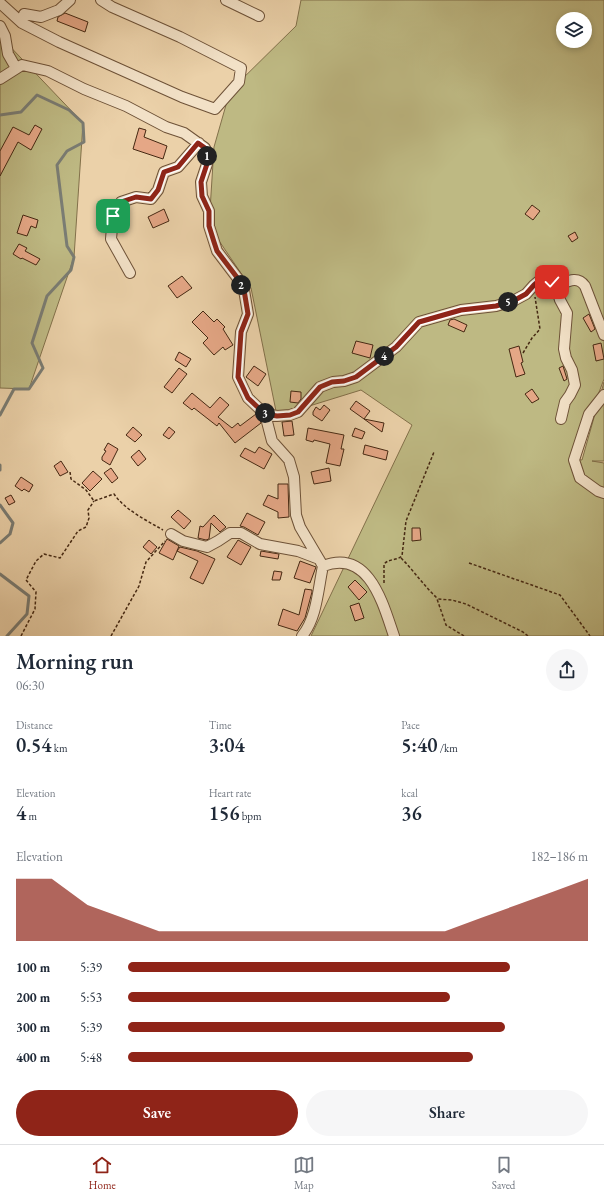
<!DOCTYPE html>
<meta charset="utf-8">
<style>
:root{--surface:#fff;--page:#f6f6f7;--text:#1f2937;--muted:#747a83;--line:#e0e1e3;--accent:#8f2418}
body{margin:0;font-family:"EB Garamond",serif;background:var(--page);color:var(--text);height:100vh;display:flex;flex-direction:column;font-size:15px;white-space:nowrap}
*{box-sizing:border-box;margin:0}
p{font-size:13px;color:var(--muted)}
.icon{flex:none;width:22px;height:22px;fill:none;stroke:currentColor;stroke-width:2;stroke-linecap:round;stroke-linejoin:round}
.map{position:relative;height:636px;overflow:hidden}
.drawer{display:flex;flex-direction:column;background:var(--surface);flex:1}
.drawer>*{flex:none}
.buttons{position:absolute;left:556px;top:12px;display:grid;gap:8px}
.buttons a{display:grid;place-items:center;width:36px;height:36px;border-radius:50%;background:var(--surface);box-shadow:0 2px 6px #0003;font-size:20px}
.pin{position:absolute;display:grid;place-items:center;width:34px;height:34px;color:#fff;margin:-17px;border-radius:8px;box-shadow:0 2px 6px #0006}
.km{position:absolute;width:20px;height:20px;margin:-10px;border-radius:50%;background:#222;color:#fff;font-size:11px;line-height:20px;text-align:center}
.round{display:grid;place-items:center;flex:none;width:42px;height:42px;border-radius:21px;background:var(--page)}
.overview{display:flex;align-items:center;justify-content:space-between;height:68px;padding:0 16px}
h1{font-size:22px;font-weight:600;line-height:30px}
.figures{display:grid;grid-template-columns:repeat(3,1fr);gap:6px;height:68px;padding:4px 16px}
.figures div{display:grid;align-content:center}
.figures b{font-size:20px;font-weight:600}
.figures small{font-size:11px;font-weight:400}
.figures p{font-size:11px}
.chart{height:112px;padding:8px 16px}
.chart p{display:flex;justify-content:space-between}
.chart svg{width:100%;height:72px;margin-top:4px;fill:var(--accent);opacity:.7}
.cta{display:flex;gap:8px;margin-top:auto;padding:8px 16px}
.cta a{flex:1;height:46px;border-radius:24px;background:var(--accent);color:#fff;font-size:16px;font-weight:600;line-height:46px;text-align:center}
.cta a+a{background:var(--page);color:var(--text)}
ul{padding:0 16px;list-style:none;font-size:13px}
li{display:grid;grid-template-columns:64px 48px 1fr;align-items:center;height:30px}
li i{height:10px;border-radius:5px;background:var(--accent)}
.tabs{display:flex;justify-content:space-around;align-items:center;height:56px;border-top:1px solid var(--line);background:var(--surface);font-size:11px;color:var(--muted)}
.tabs a{display:grid;justify-items:center;gap:2px}
.tabs .active{color:var(--accent)}
.map>svg:first-child{display:block}
.green{fill:#beb983;stroke:#82704a;fill-rule:evenodd}
.lines{fill:none;stroke-linecap:round;stroke-linejoin:round}
.stream{stroke:#7a7c73;stroke-width:3}
.building{fill:#e5a786;stroke:#452812}
.minor-casing{stroke:#6e5238;stroke-width:12}
.path{stroke:#452812;stroke-width:1.5;stroke-dasharray:3 2;stroke-linecap:butt}
.minor{stroke:#f2e1c7;stroke-width:10}
.route-casing{stroke:#fff;stroke-width:8}
.route{stroke:#8f2418;stroke-width:5}
</style>
<div class="map">
<svg width="604" height="636" viewBox="0 0 604 636">
<rect width="100%" height="100%" fill="#ebd1a9"/>
<filter id="stains"><feTurbulence type="fractalNoise" baseFrequency=".005" numOctaves="4"/><feColorMatrix values="0 0 0 0 .2 0 0 0 0 .09 0 0 0 0 .02 0 0 0 .5 -.17"/></filter>
<radialGradient id="worn" r=".72"><stop offset=".6" stop-color="#630" stop-opacity="0"/><stop offset="1" stop-color="#630" stop-opacity=".3"/></radialGradient>
<path class="green" d="M301,0h303v379l-30,80 8,1 22,-78v79h-12l12,2v173h-293l101,-211 -51,-35 -84,26 -26,-128 -42,-62 5,-79 16,-56 66,-65zM563,19h22v22h-22z
M0,36l83,87 -9,134 -45,132 -29,-1z"/>
<g class="lines">
<path class="stream" d="M0,115l21,-3 16,-17 32,15 14,13 1,19 -17,9 -10,14 10,81 7,11 -3,13 -24,26 -15,47 11,25 -14,21h-15l-14,26
M0,465v5
M0,505l13,18 -3,11 -10,9
M0,574l29,22 -2,18 -20,22"/>
</g>
<path class="building" d="M65,13l23,9 -3,10 -28,-11 1,-4z
M35,125l7,4 -11,21 -13,-8 -18,34v-25l13,-24 16,8z
M139,128l7,2 -2,7 23,9 -4,13 -30,-10z
M532,205l8,6 -7,9 -8,-6z
M164,209l5,12 -16,7 -5,-11z
M23,215l15,5 -2,8 -5,-2 -4,10 -10,-3z
M575,232l3,6 -6,4 -4,-6z
M19,244l8,4 -2,3 15,8 -4,6 -14,-7 -1,1 -8,-5z
M182,276l10,12 -15,10 -9,-12z
M203,311l11,11 3,-3 8,8 -2,2 10,16 -8,5 -2,-3 -9,8 -11,-12 5,-5 -16,-16z
M589,314l6,15 -4,3 -8,-14z
M454,319l13,6 -3,7 -16,-7 2,-5z
M356,341l17,4 -3,13 -18,-5z
M601,343l3,16 -8,2 -3,-16z
M519,346l4,16 -2,1 4,11 -9,3 -7,-28z
M179,352l12,7 -5,8 -11,-7z
M254,366l12,8 -8,12 -12,-9z
M563,366l4,13 -3,2 -5,-13z
M179,368l8,6 -15,19 -8,-6z
M532,389l7,10 -7,4 -7,-9z
M291,391l10,1v7l-3,4 -8,-1z
M192,393l18,15 10,-11 9,8 -11,12 14,11 6,-5 2,3 16,-12 3,3 2,6 -26,20 -16,-20 -2,3 -23,-18 -2,2 -9,-7z
M356,401l14,10 -6,8 -14,-10z
M324,405l6,5 -8,11 -9,-6v-3l3,-5 4,3z
M364,419l20,4 -2,9z
M292,421l2,14 -10,1 -2,-14z
M133,427l9,8 -7,7 -9,-7z
M169,427l6,5 -6,7 -6,-4z
M308,428l36,7 -3,14h3l-4,17 -14,-3 4,-19 -16,-4 -1,2 -7,-2z
M355,428l10,4 -3,7 -10,-3z
M108,443l10,6 -8,16 -8,-5v-3l4,-6 -2,-1z
M365,445l23,6 -2,9 -23,-6z
M259,447l13,7 -8,15 -24,-13 5,-8 10,5z
M139,450l7,9 -8,7 -7,-9z
M61,461l7,11 -8,4 -6,-10z
M111,468l7,10 -6,5 -8,-10z
M329,468l2,13 -17,3 -3,-12z
M93,471l9,8 -12,12 -8,-8z
M21,477l12,8 -4,7 -5,-3 -2,2 -7,-5z
M278,484h10l1,33 -11,1v-6l-15,-7 5,-10 10,4z
M11,495l4,7 -6,3 -4,-7z
M178,510l13,11 -7,8 -13,-12z
M247,513l18,9 -7,13 -14,-8 -4,-1z
M214,515l12,12 -6,5 -9,-9 -2,16 -3,1 -8,-2 2,-12 3,1z
M412,528h8l1,12 -9,1z
M167,539l12,7 -2,5 3,-4 17,4 18,8 -12,25 -13,-6 8,-17 -21,-10 -4,9 -14,-7z
M149,540l8,7 -6,7 -8,-7z
M238,540l13,7 -10,18 -14,-8z
M261,551l18,3 -1,5 -18,-3z
M300,561l16,6 -6,16 -16,-5z
M274,571l8,1 -2,8h-8z
M355,580l12,12 -8,8 -11,-13z
M305,589l7,1v2l-7,26 -8,13 -19,-6 5,-16 16,6z
M359,603l5,15 -9,3 -5,-15z"/>
<g class="lines">
<g class="minor-casing">
<path id="minor" d="M226,0l33,16
M0,3l22,20 37,19 123,55 33,12 24,-27 2,-14 -61,-31 -68,-30 -11,-7
M24,14l17,3 18,-7 11,-10
M0,26l5,10 3,18 8,14
M0,79l22,-14 26,6 36,18 42,17 40,21 18,6 21,15 2,7v9l-6,18 1,14 7,15v15l8,25 22,29 5,10 4,24 -7,18 -3,45 10,21 17,16 7,27 17,19 5,17 2,38 4,12 23,39c-5,23 -6,52 -21,70
M130,273l-19,-34 2,-23 8,-14 15,-5 15,2 7,-9 6,-18 14,-5 21,-24
M556,286l4,14 7,13 -3,36 2,9 6,12 3,15 -5,10 -5,7 -4,17
M604,395l-15,19 -15,46 6,18 18,13 6,2
M265,414l12,2 13,-1 8,-3 22,-25 13,-5 11,-1 12,-4 40,-30 23,-25 42,-12 35,-4 17,-5 13,-7 8,-9 6,-5 7,-1 9,7c11,-4 21,-11 29,0l19,49
M171,534l12,7 24,6 11,-6 12,-8h11l19,11 38,7 21,8
M323,566c46,-18 60,38 71,70"/>
</g>
<path class="path" d="M523,353l9,-15 8,-9 -5,-32
M70,472l1,7 15,11 8,11 20,-7c11,16 32,26 49,36
M401,558c13,13 23,28 36,40
M469,563l91,32 30,41
M384,583v-19c6,-6 12,-3 18,-8l4,-35 28,-69
M21,636l14,-27 1,-17 -10,-12 10,-19 8,-7 16,4 18,-27 8,-4 3,-9 -1,-8 6,-9
M111,636l28,-50 7,-24 19,-21
M464,636l-18,-11 -9,-26 15,1 14,4 57,28 5,4"/>
<use href="#minor" class="minor"/>
</g>
<g class="lines">
<g class="route-casing">
<path id="route" d="M113,216l8,-14 15,-5 15,2 7,-9 6,-18 14,-5 20,-24 7,5 2,7v9l-6,18 1,14 7,15v15l5,16 3,9 22,29 5,10 4,24 -7,18 -3,45 10,21 17,16 12,2 13,-1 8,-3 22,-25 12,-5 12,-1 12,-4 40,-30 23,-25 42,-12 35,-4 17,-5 13,-7 8,-9 6,-5 7,-1 5,3"/>
</g>
<use href="#route" class="route"/>
</g>
<rect width="100%" height="100%" filter="url(#stains)"/>
<rect width="100%" height="100%" fill="url(#worn)"/>
</svg>
<div class="buttons">
<a><svg class="icon" aria-label="layers" viewBox="0 0 24 24"><path d="M12 4l9 5-9 5-9-5zM3 14l9 5 9-5"/></svg></a>
</div>
<div class="pin" style="left:113px;top:216px;background:#1e9e55"><svg class="icon" aria-label="arrive" viewBox="0 0 24 24"><path d="M6 21V4h12l-3 4 3 4H6"/></svg></div>
<div class="pin" style="left:552px;top:282px;background:#d93025"><svg class="icon" aria-label="check" viewBox="0 0 24 24"><path d="M5 12l5 5 9-10"/></svg></div>
<b class="km" style="left:207px;top:156px">1</b>
<b class="km" style="left:241px;top:285px">2</b>
<b class="km" style="left:265px;top:413px">3</b>
<b class="km" style="left:384px;top:356px">4</b>
<b class="km" style="left:508px;top:302px">5</b>
</div>
<section class="drawer">
<div class="overview"><div><h1>Morning run</h1><p>06:30</p></div><a class="round"><svg class="icon" aria-label="share" viewBox="0 0 24 24"><path d="M12 15V3M7 8l5-5 5 5M5 13v7h14v-7"/></svg></a></div>
<div class="figures">
<div><p>Distance</p><b>0.54<small> km</small></b></div>
<div><p>Time</p><b>3:04</b></div>
<div><p>Pace</p><b>5:40<small> /km</small></b></div>
</div>
<div class="figures">
<div><p>Elevation</p><b>4<small> m</small></b></div>
<div><p>Heart rate</p><b>156<small> bpm</small></b></div>
<div><p>kcal</p><b>36</b></div>
</div>
<div class="chart"><p><span>Elevation</span>182–186 m</p>
<svg viewBox="0 0 160 44" preserveAspectRatio="none"><path d="M0 44V6L10 6L20 22L30 30L40 38L50 38L60 38L70 38L80 38L90 38L100 38L110 38L120 38L130 30L140 22L150 14L160 6V44z"/></svg>
</div>
<ul>
<li><b>100 m</b>5:39<i style="width:83%"></i></li>
<li><b>200 m</b>5:53<i style="width:70%"></i></li>
<li><b>300 m</b>5:39<i style="width:82%"></i></li>
<li><b>400 m</b>5:48<i style="width:75%"></i></li>
</ul>
<div class="cta"><a>Save</a><a>Share</a></div>
</section>
<nav class="tabs">
<a class="active"><svg class="icon" aria-label="home" viewBox="0 0 24 24"><path d="M3 11l9-7 9 7M6 9v11h12V9"/></svg>Home</a>
<a><svg class="icon" aria-label="map" viewBox="0 0 24 24"><path d="M3 6l6-2 6 2 6-2v14l-6 2-6-2-6 2zM9 4v14M15 6v14"/></svg>Map</a>
<a><svg class="icon" aria-label="saved" viewBox="0 0 24 24"><path d="M7 4h10v16l-5-4-5 4z"/></svg>Saved</a>
</nav>
